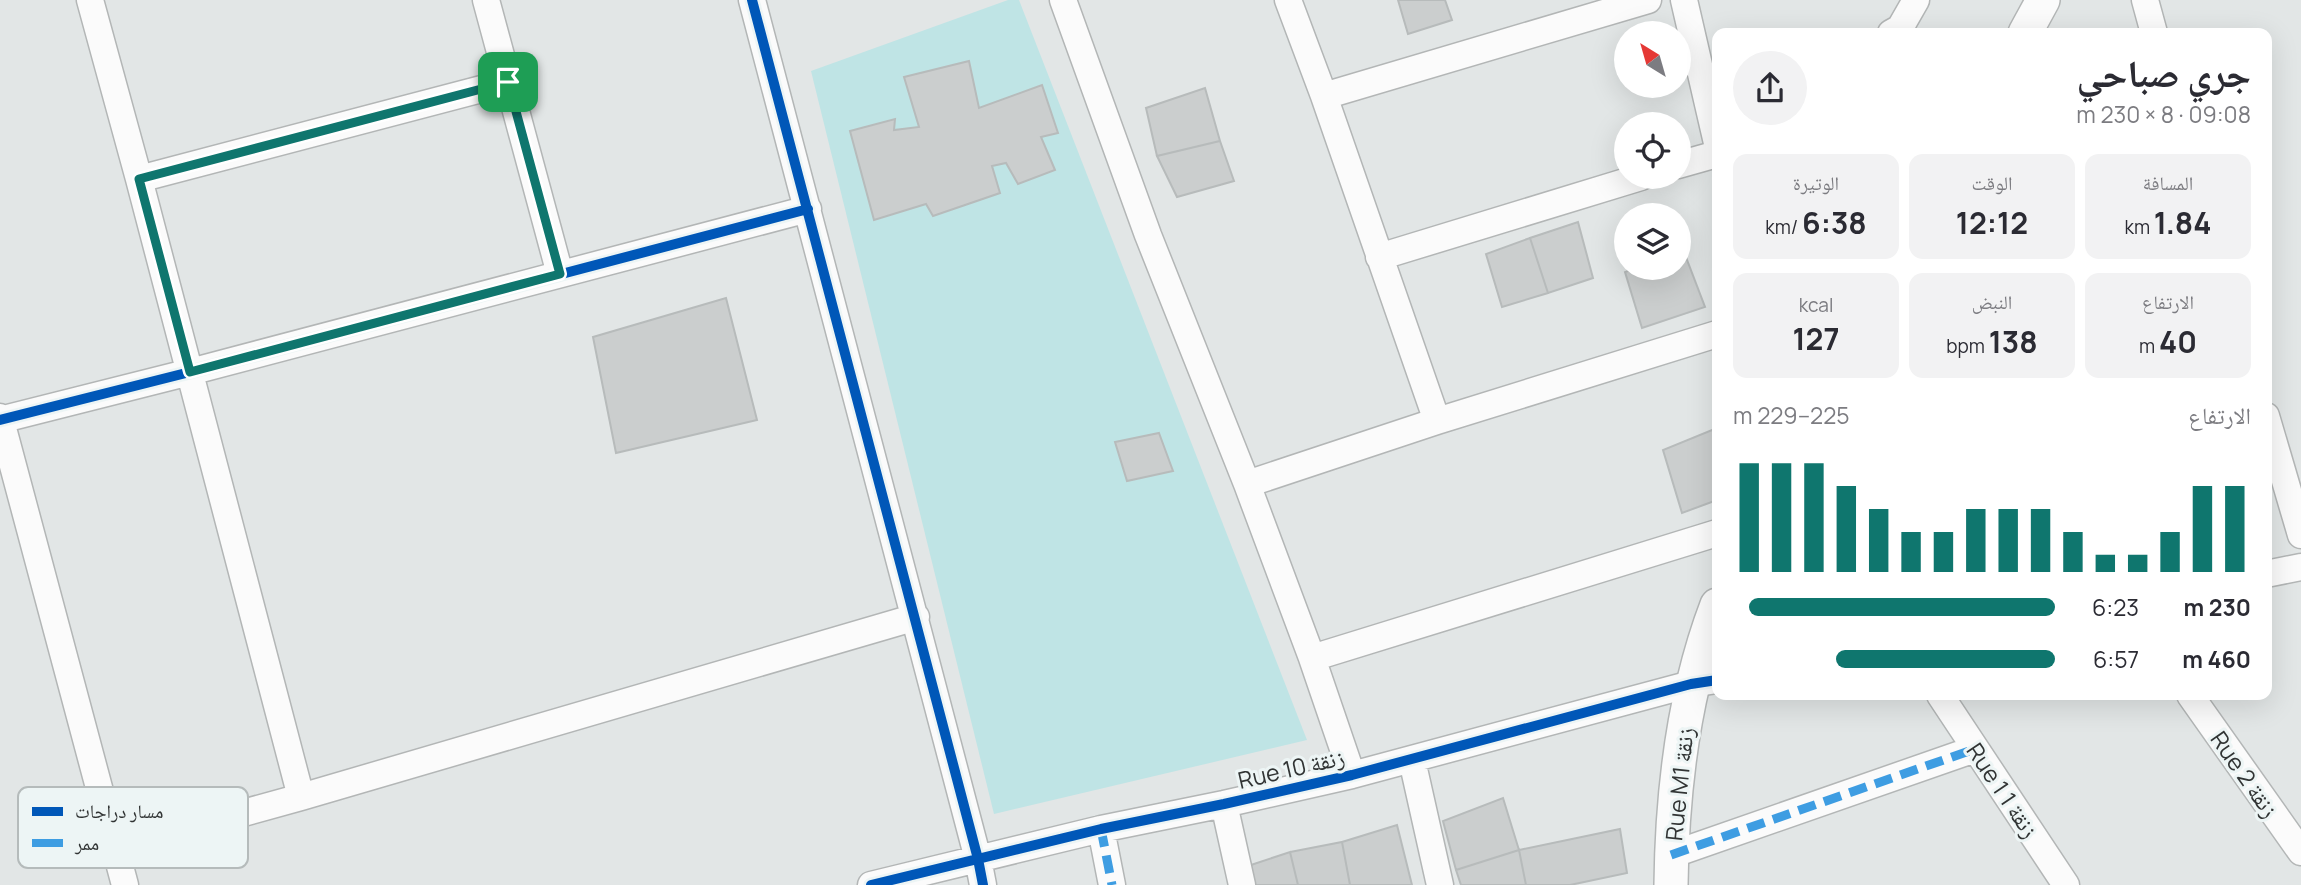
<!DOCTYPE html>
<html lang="ar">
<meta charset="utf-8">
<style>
:root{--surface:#fff;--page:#f2f2f3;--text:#2b2b33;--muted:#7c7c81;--accent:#0f766e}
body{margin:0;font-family:Manrope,"Noto Naskh Arabic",sans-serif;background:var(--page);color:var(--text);direction:rtl;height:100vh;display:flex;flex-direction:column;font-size:26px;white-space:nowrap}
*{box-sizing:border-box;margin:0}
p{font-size:23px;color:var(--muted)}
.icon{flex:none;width:38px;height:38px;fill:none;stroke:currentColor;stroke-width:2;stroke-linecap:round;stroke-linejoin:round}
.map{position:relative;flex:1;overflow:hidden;direction:ltr}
.details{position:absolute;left:1712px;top:28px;width:560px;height:672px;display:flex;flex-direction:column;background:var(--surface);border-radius:14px;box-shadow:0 7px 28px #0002;direction:rtl}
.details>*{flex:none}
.needle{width:46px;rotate:323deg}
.controls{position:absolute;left:1614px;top:21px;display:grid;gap:14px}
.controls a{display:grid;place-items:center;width:77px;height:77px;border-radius:50%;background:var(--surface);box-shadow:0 7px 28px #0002;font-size:35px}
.pin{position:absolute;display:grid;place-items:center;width:60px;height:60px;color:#fff;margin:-30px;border-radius:14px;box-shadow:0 4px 10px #0006}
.round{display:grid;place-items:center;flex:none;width:74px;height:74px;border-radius:37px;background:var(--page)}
.head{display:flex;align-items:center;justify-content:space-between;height:119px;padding:0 21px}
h1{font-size:38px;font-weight:700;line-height:52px}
.metrics{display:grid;grid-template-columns:repeat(3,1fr);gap:10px;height:119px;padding:7px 21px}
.metrics div{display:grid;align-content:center;border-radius:14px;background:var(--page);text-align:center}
.metrics b{font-size:30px;font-weight:700}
.metrics small{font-size:19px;font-weight:400}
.metrics p{font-size:19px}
.chart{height:196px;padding:14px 21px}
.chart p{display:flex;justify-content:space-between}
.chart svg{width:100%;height:126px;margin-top:7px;stroke:var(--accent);stroke-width:6}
ul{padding:0 21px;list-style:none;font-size:23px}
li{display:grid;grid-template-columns:112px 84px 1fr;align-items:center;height:52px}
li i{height:18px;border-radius:9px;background:var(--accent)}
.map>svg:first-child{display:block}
.pitch{fill:#bfe4e5}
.building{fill:#cbcece;stroke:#b7bbbb;stroke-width:2}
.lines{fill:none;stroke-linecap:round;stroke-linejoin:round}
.minor-casing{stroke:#b3b6b6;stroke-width:29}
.tertiary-casing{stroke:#b3b6b6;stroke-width:36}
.minor{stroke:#fbfbfb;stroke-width:26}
.tertiary{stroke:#fbfbfb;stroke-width:33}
.quiet{stroke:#3e9de2;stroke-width:9;stroke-dasharray:18 9;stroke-linecap:butt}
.cycleway-casing{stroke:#edf5f5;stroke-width:15}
.cycleway{stroke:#0057b8;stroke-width:10}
.route-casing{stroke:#fff;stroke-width:14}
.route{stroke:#0f766e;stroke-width:9}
.labels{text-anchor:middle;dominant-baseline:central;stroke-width:6;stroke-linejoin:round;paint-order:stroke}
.street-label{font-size:23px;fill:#313434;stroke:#edf5f5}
.key{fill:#edf5f5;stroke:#b5bbbb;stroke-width:2}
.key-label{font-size:19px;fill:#313434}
</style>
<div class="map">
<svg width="2301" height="885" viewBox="0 0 2301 885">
<rect width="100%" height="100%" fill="#e2e6e6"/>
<path class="pitch" d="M1008,0h11l288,740 -313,74 -183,-743z"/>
<path class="building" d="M1398,0h47l7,20 -44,14z
M969,61l10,47 63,-23 16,48 -17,4 14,33 -37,14 -12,-21 -14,3 8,27 -67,23 -7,-12 -52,16 -24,-89 45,-12 -1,11 25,-3 -15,-50z
M1205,88l15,53 -63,15 -11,-48z
M1220,141l14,40 -57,16 -20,-41z
M1578,222l15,56 -45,15 -18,-55z
M1530,238l18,55 -46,14 -16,-53z
M1684,252l21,55 -63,21 -17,-56 11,-4h42v-14z
M726,298l31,122 -141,33 -23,-116z
M1717,428v72l-35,13 -19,-63z
M1159,433l14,38 -46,10 -12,-39z
M1503,798l16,52 -63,20 -13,-49z
M1397,825l15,60h-62l-8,-43z
M1620,829l7,44 -57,12h-44l-7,-35z
M1342,842l8,43h-52l-8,-33z
M1519,850l7,35h-65l-5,-15z
M1290,852l8,33h-47l-6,-18z"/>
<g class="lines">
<g class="minor-casing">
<path id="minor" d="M90,0l49,179 162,618
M486,0l74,274
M752,0l226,859 5,26
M1063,0l85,235 99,249 65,174 40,117
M1288,0l36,96 113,325
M1684,0l33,143
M2145,0l9,33
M1891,33l9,-5 16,-28
M1324,96l324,-96
M1678,165l39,-11
M139,179l369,-97
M1379,257l262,-80
M2266,416l35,119
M0,417l125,468
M0,420l190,-48 618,-163
M1247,484l190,-63 280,-87
M2266,574l35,-7
M1312,658l405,-125
M1940,695l126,190
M2190,695l111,157
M1412,760l28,125
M1224,804l18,81
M1101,829l11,56
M116,848l185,-51 615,-180
M1671,855l304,-106
M871,885l230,-56 123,-25 128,-29 339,-91 26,-4"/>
</g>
<g class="tertiary-casing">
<path id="tertiary" d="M2025,33l18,-33
M1671,885c1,-95 12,-191 46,-280"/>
</g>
<use href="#minor" class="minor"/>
<use href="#tertiary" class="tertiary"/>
<path class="quiet" d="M1101,829l11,56
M1671,855l304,-106"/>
<g class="cycleway-casing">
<path id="cycleway" d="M752,0l226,859 5,26
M0,420l190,-48 618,-163
M871,885l230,-56 123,-25 128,-29 339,-91 26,-4"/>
</g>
<use href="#cycleway" class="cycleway"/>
</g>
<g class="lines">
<g class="route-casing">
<path id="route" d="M508,82l52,192 -370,98 -51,-193z"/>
</g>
<use href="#route" class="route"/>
</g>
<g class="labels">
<g class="street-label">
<text transform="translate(1291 768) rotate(-13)">Rue 10 زنقة</text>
<text transform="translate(2245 774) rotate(55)">Rue 2 زنقة</text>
<text transform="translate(1679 784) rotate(-84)">Rue M1 زنقة</text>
<text transform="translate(2003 790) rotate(56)">Rue 1 زنقة 1</text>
</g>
</g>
<rect x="18" y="787" width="230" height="81" rx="10" class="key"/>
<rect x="32" y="807" width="31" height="9" fill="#0057b8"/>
<rect x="32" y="839" width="31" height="8" fill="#3e9de2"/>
<g class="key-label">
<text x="75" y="818">مسار دراجات</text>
<text x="75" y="850">ممر</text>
</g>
</svg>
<div class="controls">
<a><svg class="needle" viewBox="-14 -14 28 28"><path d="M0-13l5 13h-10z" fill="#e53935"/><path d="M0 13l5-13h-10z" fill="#7c7c81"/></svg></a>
<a><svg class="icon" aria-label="locate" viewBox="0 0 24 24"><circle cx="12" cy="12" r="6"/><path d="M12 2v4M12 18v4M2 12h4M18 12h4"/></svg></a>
<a><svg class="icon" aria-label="layers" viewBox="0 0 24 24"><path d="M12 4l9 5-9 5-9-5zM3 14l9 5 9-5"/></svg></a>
</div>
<div class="pin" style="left:508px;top:82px;background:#1e9e55"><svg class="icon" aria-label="arrive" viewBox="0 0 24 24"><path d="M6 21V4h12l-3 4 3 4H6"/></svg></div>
<section class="details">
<div class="head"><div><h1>جري صباحي</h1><p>09:08 · 8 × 230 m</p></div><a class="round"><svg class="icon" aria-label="share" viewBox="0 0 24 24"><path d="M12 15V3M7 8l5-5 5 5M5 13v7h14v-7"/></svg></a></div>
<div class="metrics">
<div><p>المسافة</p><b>1.84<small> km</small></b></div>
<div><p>الوقت</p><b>12:12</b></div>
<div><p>الوتيرة</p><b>6:38<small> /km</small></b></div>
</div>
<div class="metrics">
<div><p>الارتفاع</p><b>40<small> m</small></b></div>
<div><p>النبض</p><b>138<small> bpm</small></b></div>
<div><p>kcal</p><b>127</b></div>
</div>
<div class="chart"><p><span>الارتفاع</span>225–229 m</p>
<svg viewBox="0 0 160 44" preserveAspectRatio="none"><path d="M5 44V6M15 44V6M25 44V6M35 44V14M45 44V22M55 44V30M65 44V30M75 44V22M85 44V22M95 44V22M105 44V30M115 44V38M125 44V38M135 44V30M145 44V14M155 44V14"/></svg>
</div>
<ul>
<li><b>230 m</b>6:23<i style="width:95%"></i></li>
<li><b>460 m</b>6:57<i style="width:68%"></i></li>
</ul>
</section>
</div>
